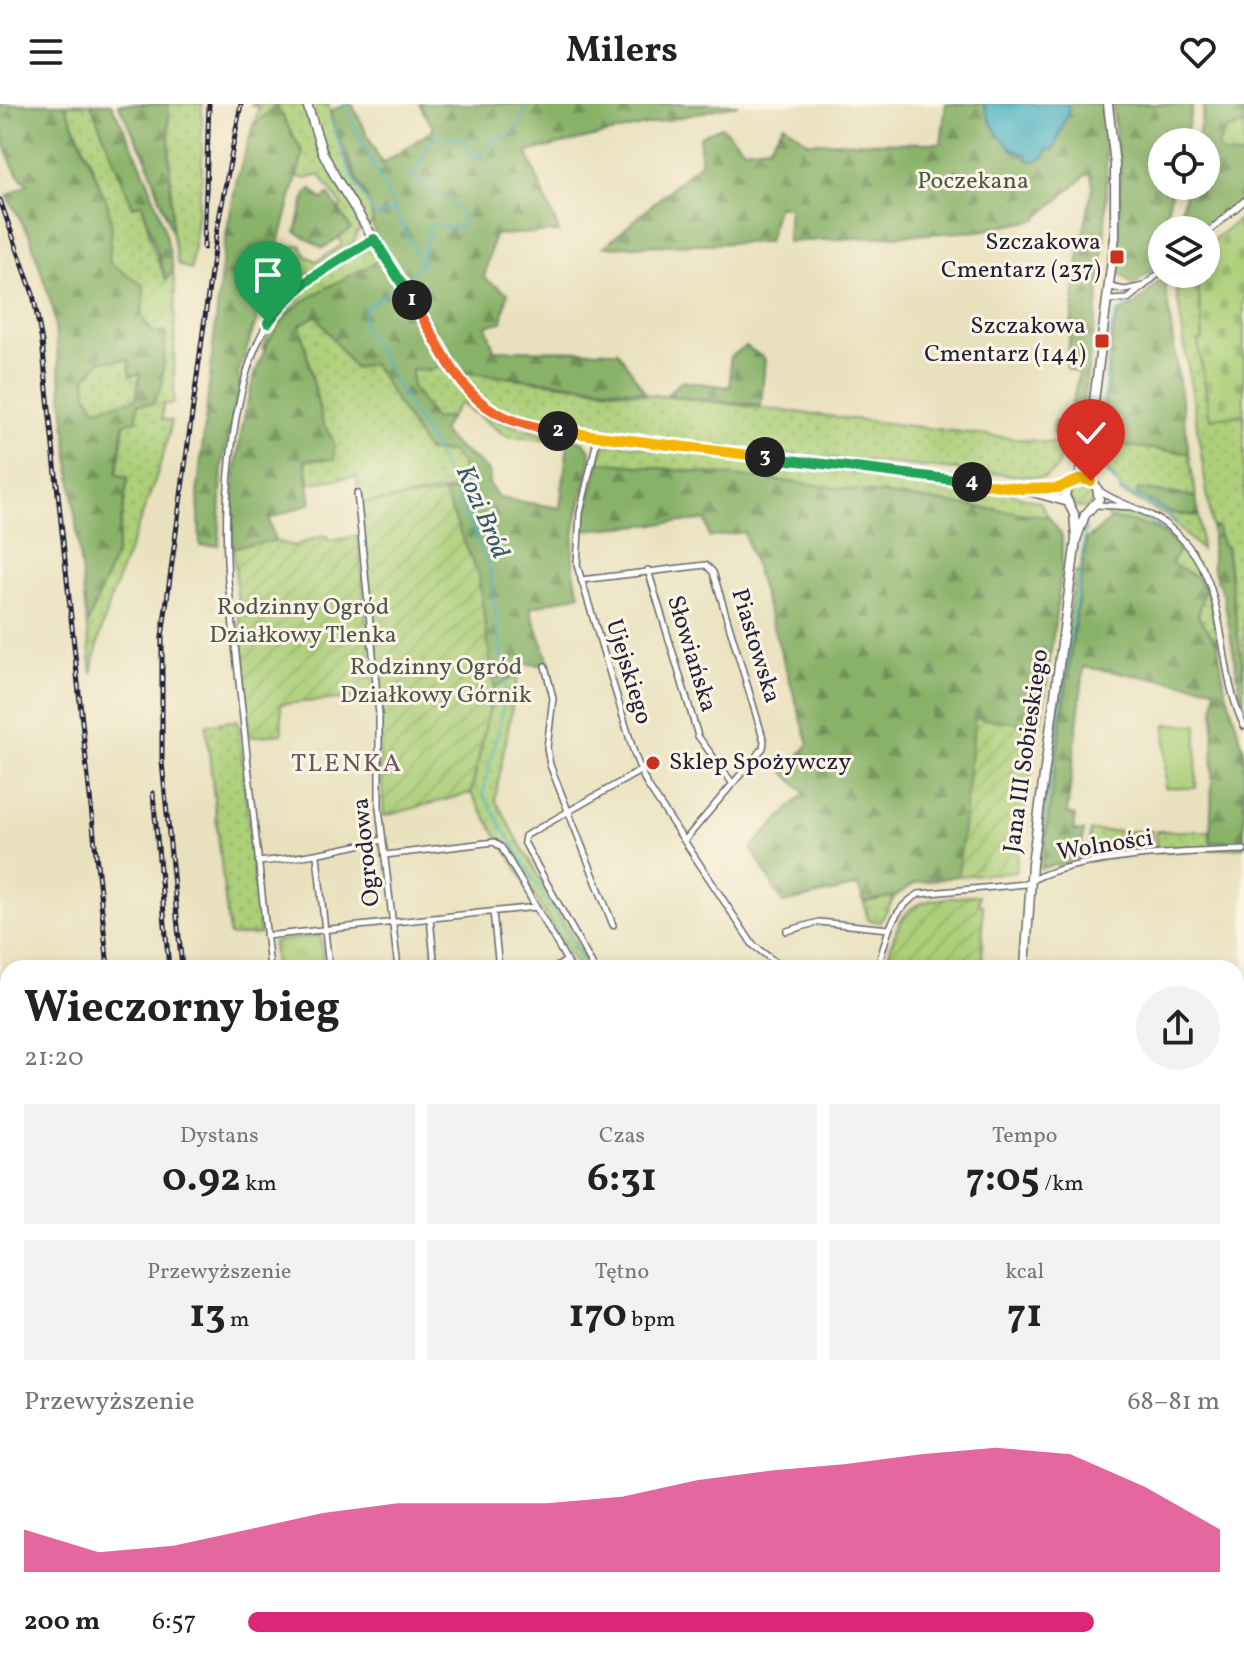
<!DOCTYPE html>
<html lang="pl">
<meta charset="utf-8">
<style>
:root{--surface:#fff;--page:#f2f2f2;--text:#222;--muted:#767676;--accent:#db2777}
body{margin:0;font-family:Vollkorn,serif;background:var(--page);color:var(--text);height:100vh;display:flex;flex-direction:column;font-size:30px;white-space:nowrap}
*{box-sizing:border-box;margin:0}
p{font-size:26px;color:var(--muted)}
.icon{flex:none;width:44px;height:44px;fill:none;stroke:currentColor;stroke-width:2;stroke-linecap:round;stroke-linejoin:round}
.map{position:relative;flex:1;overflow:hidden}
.side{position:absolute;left:0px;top:856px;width:1244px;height:708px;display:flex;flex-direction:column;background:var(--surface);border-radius:24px 24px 0 0;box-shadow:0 4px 12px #0003}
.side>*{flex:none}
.tools{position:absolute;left:1148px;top:24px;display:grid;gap:16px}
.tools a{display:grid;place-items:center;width:72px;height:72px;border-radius:50%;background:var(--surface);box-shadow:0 4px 12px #0003;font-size:40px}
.pin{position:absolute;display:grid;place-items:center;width:68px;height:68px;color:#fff;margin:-82px -34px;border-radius:50% 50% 50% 0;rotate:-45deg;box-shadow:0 0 8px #0007}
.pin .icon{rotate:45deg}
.km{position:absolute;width:40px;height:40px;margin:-20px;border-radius:50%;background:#222;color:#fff;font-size:22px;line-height:40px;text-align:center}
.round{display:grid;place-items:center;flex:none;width:84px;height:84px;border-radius:42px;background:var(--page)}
.head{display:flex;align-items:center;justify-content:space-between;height:136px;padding:0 24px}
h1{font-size:44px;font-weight:700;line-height:60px}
.metrics{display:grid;grid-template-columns:repeat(3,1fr);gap:12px;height:136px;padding:8px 24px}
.metrics div{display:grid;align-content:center;border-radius:0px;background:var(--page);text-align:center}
.metrics b{font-size:40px;font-weight:700}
.metrics small{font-size:22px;font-weight:400}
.metrics p{font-size:22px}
.chart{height:224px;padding:16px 24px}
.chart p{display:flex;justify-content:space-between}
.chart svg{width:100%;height:144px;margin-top:8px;fill:var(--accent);opacity:.7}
ul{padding:0 24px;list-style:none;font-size:26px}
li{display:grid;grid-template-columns:128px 96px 1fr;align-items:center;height:60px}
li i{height:20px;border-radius:10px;background:var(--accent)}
header{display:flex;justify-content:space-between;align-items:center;height:104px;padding:0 24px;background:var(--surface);font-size:36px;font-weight:700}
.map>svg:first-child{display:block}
.grass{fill:url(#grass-dots);stroke:#67785a;stroke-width:2}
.forest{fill:url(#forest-firs);stroke:#566a52;stroke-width:2;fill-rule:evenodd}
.wetland{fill:url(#wetland-marsh);stroke:#67785a;stroke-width:2}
.cemetery{fill:url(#cemetery-stones);stroke:#67785a;stroke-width:2}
.park{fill:url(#park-tufts);stroke:#67785a;stroke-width:2}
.garden{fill:url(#garden-furrows);stroke:#67785a;stroke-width:2}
.pitch{fill:#accf79;stroke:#67785a;stroke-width:2}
.water{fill:#44afc2;stroke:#33687e;stroke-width:2}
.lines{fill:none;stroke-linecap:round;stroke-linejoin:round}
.stream{stroke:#44afc2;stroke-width:2}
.street-casing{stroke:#686568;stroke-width:8}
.secondary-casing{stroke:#686568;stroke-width:11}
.street{stroke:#fff;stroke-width:5}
.secondary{stroke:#fff;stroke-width:8}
.rail-casing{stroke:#22223b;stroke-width:5}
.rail{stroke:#fcf5e5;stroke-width:2;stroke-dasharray:6;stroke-linecap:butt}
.split-1-casing{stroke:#fff;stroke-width:16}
.split-2-casing{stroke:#fff;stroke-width:16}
.split-3-casing{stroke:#fff;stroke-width:16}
.split-4-casing{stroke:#fff;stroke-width:16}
.split-5-casing{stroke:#fff;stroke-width:16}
.split-1{stroke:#22a559;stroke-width:10}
.split-2{stroke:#f0652b;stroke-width:10}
.split-3{stroke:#f5b400;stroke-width:10}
.split-4{stroke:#22a559;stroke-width:10}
.split-5{stroke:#f5b400;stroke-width:10}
.poi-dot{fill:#c8321e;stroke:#fcf5e5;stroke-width:3}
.labels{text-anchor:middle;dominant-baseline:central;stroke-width:6;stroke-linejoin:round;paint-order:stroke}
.park-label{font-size:24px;fill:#4b564e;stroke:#fcf5e5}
.poi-label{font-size:24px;fill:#22223b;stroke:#fcf5e5;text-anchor:end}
.street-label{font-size:24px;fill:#22223b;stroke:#fcf5e5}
.water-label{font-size:26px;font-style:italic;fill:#305a71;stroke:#fcf5e5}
.neighbourhood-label{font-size:26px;letter-spacing:2px;fill:#685563;stroke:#fcf5e5}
</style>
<header><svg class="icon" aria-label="menu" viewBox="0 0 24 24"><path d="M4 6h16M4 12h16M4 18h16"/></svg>Milers<svg class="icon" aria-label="heart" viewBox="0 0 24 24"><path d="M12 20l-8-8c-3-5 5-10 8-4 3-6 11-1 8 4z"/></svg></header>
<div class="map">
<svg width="1244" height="1564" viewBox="0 0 1244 1564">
<defs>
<pattern id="grass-dots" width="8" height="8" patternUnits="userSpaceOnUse" patternTransform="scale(2)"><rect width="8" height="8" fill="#accf79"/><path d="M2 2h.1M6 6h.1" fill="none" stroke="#94b16a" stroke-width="1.8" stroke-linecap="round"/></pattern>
<pattern id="forest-firs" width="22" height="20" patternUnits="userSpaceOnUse" patternTransform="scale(2)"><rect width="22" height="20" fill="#89b269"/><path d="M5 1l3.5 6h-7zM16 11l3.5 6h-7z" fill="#709058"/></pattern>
<pattern id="wetland-marsh" width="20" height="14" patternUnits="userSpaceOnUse" patternTransform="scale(2)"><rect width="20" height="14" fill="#accf79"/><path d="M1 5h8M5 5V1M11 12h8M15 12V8" fill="none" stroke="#94b16a"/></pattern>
<pattern id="cemetery-stones" width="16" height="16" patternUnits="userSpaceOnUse" patternTransform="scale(2)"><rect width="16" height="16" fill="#accf79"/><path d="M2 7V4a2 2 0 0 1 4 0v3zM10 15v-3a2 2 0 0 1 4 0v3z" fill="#94b16a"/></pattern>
<pattern id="park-tufts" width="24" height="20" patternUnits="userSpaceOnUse" patternTransform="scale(2)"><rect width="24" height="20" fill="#accf79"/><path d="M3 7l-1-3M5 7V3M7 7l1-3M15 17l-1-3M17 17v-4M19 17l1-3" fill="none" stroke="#94b16a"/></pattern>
<pattern id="garden-furrows" width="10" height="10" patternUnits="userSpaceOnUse" patternTransform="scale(2)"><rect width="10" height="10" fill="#accf79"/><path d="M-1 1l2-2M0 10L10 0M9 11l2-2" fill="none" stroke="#94b16a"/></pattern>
</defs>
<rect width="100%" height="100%" fill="#fcf5e5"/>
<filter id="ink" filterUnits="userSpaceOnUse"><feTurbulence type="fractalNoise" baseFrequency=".0125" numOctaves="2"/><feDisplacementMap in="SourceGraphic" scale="16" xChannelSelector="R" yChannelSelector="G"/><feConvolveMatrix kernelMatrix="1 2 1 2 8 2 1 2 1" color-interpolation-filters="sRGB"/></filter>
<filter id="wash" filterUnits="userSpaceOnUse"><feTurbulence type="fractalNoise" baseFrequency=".006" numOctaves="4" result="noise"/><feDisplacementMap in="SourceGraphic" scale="32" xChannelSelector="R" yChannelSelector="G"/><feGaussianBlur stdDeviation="1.8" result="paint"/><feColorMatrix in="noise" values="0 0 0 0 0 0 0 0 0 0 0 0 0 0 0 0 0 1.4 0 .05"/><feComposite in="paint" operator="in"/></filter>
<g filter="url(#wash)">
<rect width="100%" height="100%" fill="#e9e1bd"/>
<path class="grass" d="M65,0h26l42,103 9,-4 11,46 13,30 7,-9 2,18 -1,116h-11l-1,15 10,2c-19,87 -67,166 -80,253l-5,-49 29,-72 12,-75 -11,-4 7,-50 14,-20 27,-71h-12l-11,-15 2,-32 -35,-24c5,-64 -20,-101 -44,-158z
M168,0h34v71l-11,95 -13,-6 -6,-31z
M250,0h78l9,36 34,70 3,12 -17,10 -3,10 -76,52 12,-47 11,-2 5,11 11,5 25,-16 -4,-8 12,-9 -11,-18 3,-4 -22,-31 -14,4 -9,-3 6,-23 -27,-48 -23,21 6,-18z
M368,146l14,9 -91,52 -29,39c12,-43 64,-88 106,-100z
M1174,170h23l6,66 -5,1 12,77 34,-3v264l-18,-132 -4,-1 -4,-18 -6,-2z
M316,211l38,53 19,-4 54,87 24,1 12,14 1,22 -104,16 -3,-28 -47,7 -5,-23 29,-16 -12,-23 -22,-97z
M129,255l11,13 -4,27 -40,10 -9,-15 -1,-17 14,-16z
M446,259c30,46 45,62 100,71v6l-40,-4 -46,-33 -10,14 -16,2 -22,-32v-18l17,2z
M461,268l600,72 -3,24 -14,10 -333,-31 -181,-23 -37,-14z
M612,339l401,49 1,3 26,7 9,15 -240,-33 -210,-22 3,-13z
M1100,339l89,10 7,44 -58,-8 -1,5 34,19 28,3 2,34 -34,-34 -47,-24v-6l-21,-26z
M1110,404c74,15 100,65 108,136l-20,-28 6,-25 -98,-75z
M1075,468l7,2 -40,291 4,2 -6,2 -4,-7z
M518,571l-23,124 95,169h-12l-107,-175 23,-106z
M238,616l22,214 -27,2 -4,-1 -23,-210z
M1090,727h62l-2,21 -61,9z
M1156,727h54v11l34,-1v6l-89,5z
M895,792l-15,26 -12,-2 -4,-18z
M1244,947v355l-8,-16v-337z
M1116,1556l1,5 -105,3 -1,-7z"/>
<path class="forest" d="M0,0h65l43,101 4,22 -3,35 35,24 -2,32 11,15h13l-4,54 -10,17h-14l-1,16 -13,4 -7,50 11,4 -12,75 -29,72 -34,-315 -23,-74 -23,-40 21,-12c-21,-14 -28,-55 -28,-80zM129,256l1,16 10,-3 -4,26 -40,10 -9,-15 -1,-17 14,-16z
M91,0h20c29,54 52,105 62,166l-7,10 -24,-77 -9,4z
M118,0h50l4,129 -25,-73z
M347,0h5l30,60 52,-35 -15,-25h320l-212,48 32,80 -65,3 -10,43 24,15 -6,29 -16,3 8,25 124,1 27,41 -184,-20 -87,-140 -3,-22 -38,-86 -3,-13z
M946,0h38l15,31 17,18 38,-5 13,-32v-12h35c14,115 -8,228 -26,342l-15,-2 -9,-12 2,-10 15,-6 10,-43 -13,-5 14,-117 13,-66 -3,-13 -55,48 -56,11 -192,11 2,-36 -12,1 -9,35 -164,5 96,-84v-27l22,-9 22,22 25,-3 15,-22 24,18 133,1z
M1112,0h81l-9,38h-22v44h11l-11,44 -1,34 -28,21 -14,-12 1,-99z
M1205,0h39v21l-18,5 -1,25 19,1v41l-41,33h-27l11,-44h19v-44h-9z
M276,1l27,48 -37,140 -28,81 2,10 -18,83 -3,78 -19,1 -2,-59 26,-241 13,-67 16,-53z
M311,85l11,11 7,-5 22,34 -28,19 -27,-16 10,-38z
M382,155l64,104 -17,8 -17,-2v18l22,32 16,-2 -8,14c12,19 35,25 48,43l-1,10 9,14 62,10 9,-71 15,5 7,10c-6,50 -30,92 -11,142l-50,14 19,54 -10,3 -21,-2v12l-24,12 -16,-112 -34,-81 20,-6 -1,-22 -12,-14 -24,-1 -54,-87 -19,4 -38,-53 -16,10 22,96 12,22v16l-29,1 6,43 -42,16 6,22 -42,6c-4,-62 12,-192 57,-235 19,-18 67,-39 92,-53z
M1164,173l25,176 -89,-10 14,-117 6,-14 15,-7z
M746,242l19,13 -4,47 -94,-11 14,-14 49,6v-30z
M599,358l210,22 240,33 13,19v33l-21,156 -66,-7 -17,158 -42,7 -21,13 -31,6 -6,-16 -75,17 -32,-55 54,-55 -21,-21 25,-28 -65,-212 -35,5 -3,-17 -124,10z
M1138,385l58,8 3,19 -28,-3 -34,-19z
M1112,415c27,4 51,6 67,32l-8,12 26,15 7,13 -6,25 20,28 6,40 20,66v91l-34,1 5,-154 -131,-21 -17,146 8,3 -2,15h11l-5,30 -33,6 -4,-1 44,-326z
M1212,423l6,1 4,17 4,2 18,132v35l-20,-117 -12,-31z
M0,1359l8,41v156h17l1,8h-26z"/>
<path class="wetland" d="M1244,21v31l-19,-1 -8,-8 9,-17z"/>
<path class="cemetery" d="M1244,111v200l-34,3 -12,-77 5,-1 -6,-66h9v-28z"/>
<path class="park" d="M320,831l4,33h-49l-2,-26z"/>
<path class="garden" d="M1070 392a12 12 0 1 1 24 0a12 12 0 1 1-24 0Z
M444,390l34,81 16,112 -23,106 -87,23 -5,-67 3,-35 -22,-210z
M326,431l3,6 29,-5 16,160 -93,8 1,30 -32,3 -17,-190 42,-6 19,5z
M975,614l54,6 -5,45 8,2 -17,101 -57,4z
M979,791v10h4l-1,63h-97c18,-71 25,-66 94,-73z
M346,1556h142v8l-136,-4z
M491,1556h52l-4,8h-47z"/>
<path class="pitch" d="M1166,620l31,1 -1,63h-31z"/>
<path class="water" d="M984,0h83l2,6 -15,39 -7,1 -2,7 -8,4 -10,-1v-5c-21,-5 -39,-31 -43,-51z"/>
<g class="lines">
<path class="stream" d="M344,0l77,160 -18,16
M1198,0l28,6 18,-6
M330,14l19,53 26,45 20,-6
M421,160l8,-37 7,-3 23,5 5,-10c-10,-22 -32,-29 -52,-41l18,-37 9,-6c26,8 21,-7 31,20l9,2 20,-21 7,1 12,-9 9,-24
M398,180l-34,25 -1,17 78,135 49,107 16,126 -23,100 103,174
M1096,355l16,-134 6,-13 15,-8
M1100,362l22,24 38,19 19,14
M1111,407l37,10 17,12
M1044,720l42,-296
M708,1564l1,-8"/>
</g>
</g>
<g filter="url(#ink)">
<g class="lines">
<g class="street-casing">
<path id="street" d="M1206,130l38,-33
M1110,183l15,3 19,-4
M1108,196l20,-1 34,-28
M598,332l-18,77 -3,52 58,191 11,27 107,162 30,23
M1099,386c17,14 49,19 70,37 65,52 43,132 75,199
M357,389l22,221v94l19,160
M1097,401l36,2
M648,466l50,166 35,48
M581,476l125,-15 7,7 51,169 -1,7 -78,92
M545,562l8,32 -6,50 3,17 63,160
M385,751l109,-13 8,6 69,120
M317,752l12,112
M258,758c43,-4 83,-13 125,-22
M493,808l6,56
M430,815l5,49
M787,827l32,-9 70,7
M266,832l270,-29
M270,864l-42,-388c-5,-77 1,-218 55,-278 24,-27 60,-44 91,-63
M555,864l12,-8
M594,864l-70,-126 1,-6 115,-65
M878,864c8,-30 12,-58 41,-74l107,-10c40,-29 167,-32 218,-34
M1236,1506l8,-4
M340,1556l1,8
M657,1556l6,8
M932,1556l1,8
M1111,1556l2,8
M546,1564l4,-8"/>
</g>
<g class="secondary-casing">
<path id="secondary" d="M307,0l15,47 14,27 128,206c19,25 37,38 68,44l490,61 43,12
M1022,385l45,-2
M1076,435l-2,-25 -9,-18 2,-9 12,-10 9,-29 27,-211v-72l-7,-61
M1025,864l7,-104 44,-324 9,-25 14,-16 -2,-11 -7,-10 -2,-30
M877,1556l2,8
M1168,1556l6,8"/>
</g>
<use href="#street" class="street"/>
<use href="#secondary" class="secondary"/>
<g class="rail-casing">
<path id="rail" d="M0,96l33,94 9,48 66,626
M204,144l5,-144
M153,689l16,175
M182,864l-20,-206v-125l54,-402 25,-131
M0,1113l8,23
M0,1231l8,13
M0,1332l8,26
M33,1556l1,8
M238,1556v8
M250,1556l1,8
M267,1556l3,8
M56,1564l1,-8
M94,1564v-8"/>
</g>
<use href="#rail" class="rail"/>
</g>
</g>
<g class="lines" filter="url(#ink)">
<g class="split-1-casing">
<path id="split-1" d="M268,219c25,-39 67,-60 106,-84l38,61"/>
</g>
<g class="split-2-casing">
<path id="split-2" d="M412,196c44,71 53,120 146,131"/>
</g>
<g class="split-3-casing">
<path id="split-3" d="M558,327l207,26"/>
</g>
<g class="split-4-casing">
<path id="split-4" d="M765,353l207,25"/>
</g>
<g class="split-5-casing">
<path id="split-5" d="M972,378l50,7 36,-1 23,-9 10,2"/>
</g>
<use href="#split-1" class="split-1"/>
<use href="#split-2" class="split-2"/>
<use href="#split-3" class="split-3"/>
<use href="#split-4" class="split-4"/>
<use href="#split-5" class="split-5"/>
</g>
<g class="poi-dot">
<rect x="1109" y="145" width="16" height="16" rx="4"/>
<rect x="1094" y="229" width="16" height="16" rx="4"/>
<circle cx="653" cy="659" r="8"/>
</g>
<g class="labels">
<g class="park-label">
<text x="973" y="78">Poczekana</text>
<text x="303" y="504">Rodzinny Ogród<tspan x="303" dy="28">Działkowy Tlenka</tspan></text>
<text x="436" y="564">Rodzinny Ogród<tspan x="436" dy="28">Działkowy Górnik</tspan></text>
</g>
<g class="poi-label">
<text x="1101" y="139">Szczakowa<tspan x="1101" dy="28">Cmentarz (237)</tspan></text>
<text x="1086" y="223">Szczakowa<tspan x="1086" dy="28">Cmentarz (144)</tspan></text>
<text x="669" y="659" text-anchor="start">Sklep Spożywczy</text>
</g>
<g class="street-label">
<text transform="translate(755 542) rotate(73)">Piastowska</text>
<text transform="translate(691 550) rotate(73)">Słowiańska</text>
<text transform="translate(628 568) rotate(73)">Ujejskiego</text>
<text transform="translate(1027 647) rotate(-82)">Jana III Sobieskiego</text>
<text transform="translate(1105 742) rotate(-9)">Wolności</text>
<text transform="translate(367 748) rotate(-96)">Ogrodowa</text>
</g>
<g class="water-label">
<text transform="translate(482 408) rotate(67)">Kozi Bród</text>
</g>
<g class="neighbourhood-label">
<text x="347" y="660">TLENKA</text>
</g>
</g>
</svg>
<div class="tools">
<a><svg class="icon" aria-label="locate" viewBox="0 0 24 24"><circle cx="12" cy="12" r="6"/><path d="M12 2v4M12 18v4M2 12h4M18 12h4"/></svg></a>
<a><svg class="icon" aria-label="layers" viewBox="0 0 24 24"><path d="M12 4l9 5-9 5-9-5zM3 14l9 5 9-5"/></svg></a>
</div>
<div class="pin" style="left:268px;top:219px;background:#1e9e55"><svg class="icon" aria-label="arrive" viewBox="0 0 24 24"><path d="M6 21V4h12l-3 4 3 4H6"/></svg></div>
<div class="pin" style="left:1091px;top:377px;background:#d93025"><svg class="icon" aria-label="check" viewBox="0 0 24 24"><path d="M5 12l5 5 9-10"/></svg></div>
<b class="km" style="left:412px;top:196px">1</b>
<b class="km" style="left:558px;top:327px">2</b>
<b class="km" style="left:765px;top:353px">3</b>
<b class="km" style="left:972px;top:378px">4</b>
<section class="side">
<div class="head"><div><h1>Wieczorny bieg</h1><p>21:20</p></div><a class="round"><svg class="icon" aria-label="share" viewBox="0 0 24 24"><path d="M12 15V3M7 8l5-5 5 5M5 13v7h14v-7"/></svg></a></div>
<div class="metrics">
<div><p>Dystans</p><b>0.92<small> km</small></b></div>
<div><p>Czas</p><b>6:31</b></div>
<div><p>Tempo</p><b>7:05<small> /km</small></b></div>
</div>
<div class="metrics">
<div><p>Przewyższenie</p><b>13<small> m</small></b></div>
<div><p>Tętno</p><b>170<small> bpm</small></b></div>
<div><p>kcal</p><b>71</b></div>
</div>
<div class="chart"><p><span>Przewyższenie</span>68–81 m</p>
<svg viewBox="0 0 160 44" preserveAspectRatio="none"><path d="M0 44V31L10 38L20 36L30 31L40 26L50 23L60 23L70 23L80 21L90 16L100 13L110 11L120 8L130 6L140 8L150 18L160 31V44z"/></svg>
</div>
<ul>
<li><b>200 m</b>6:57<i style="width:87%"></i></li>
</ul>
</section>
</div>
